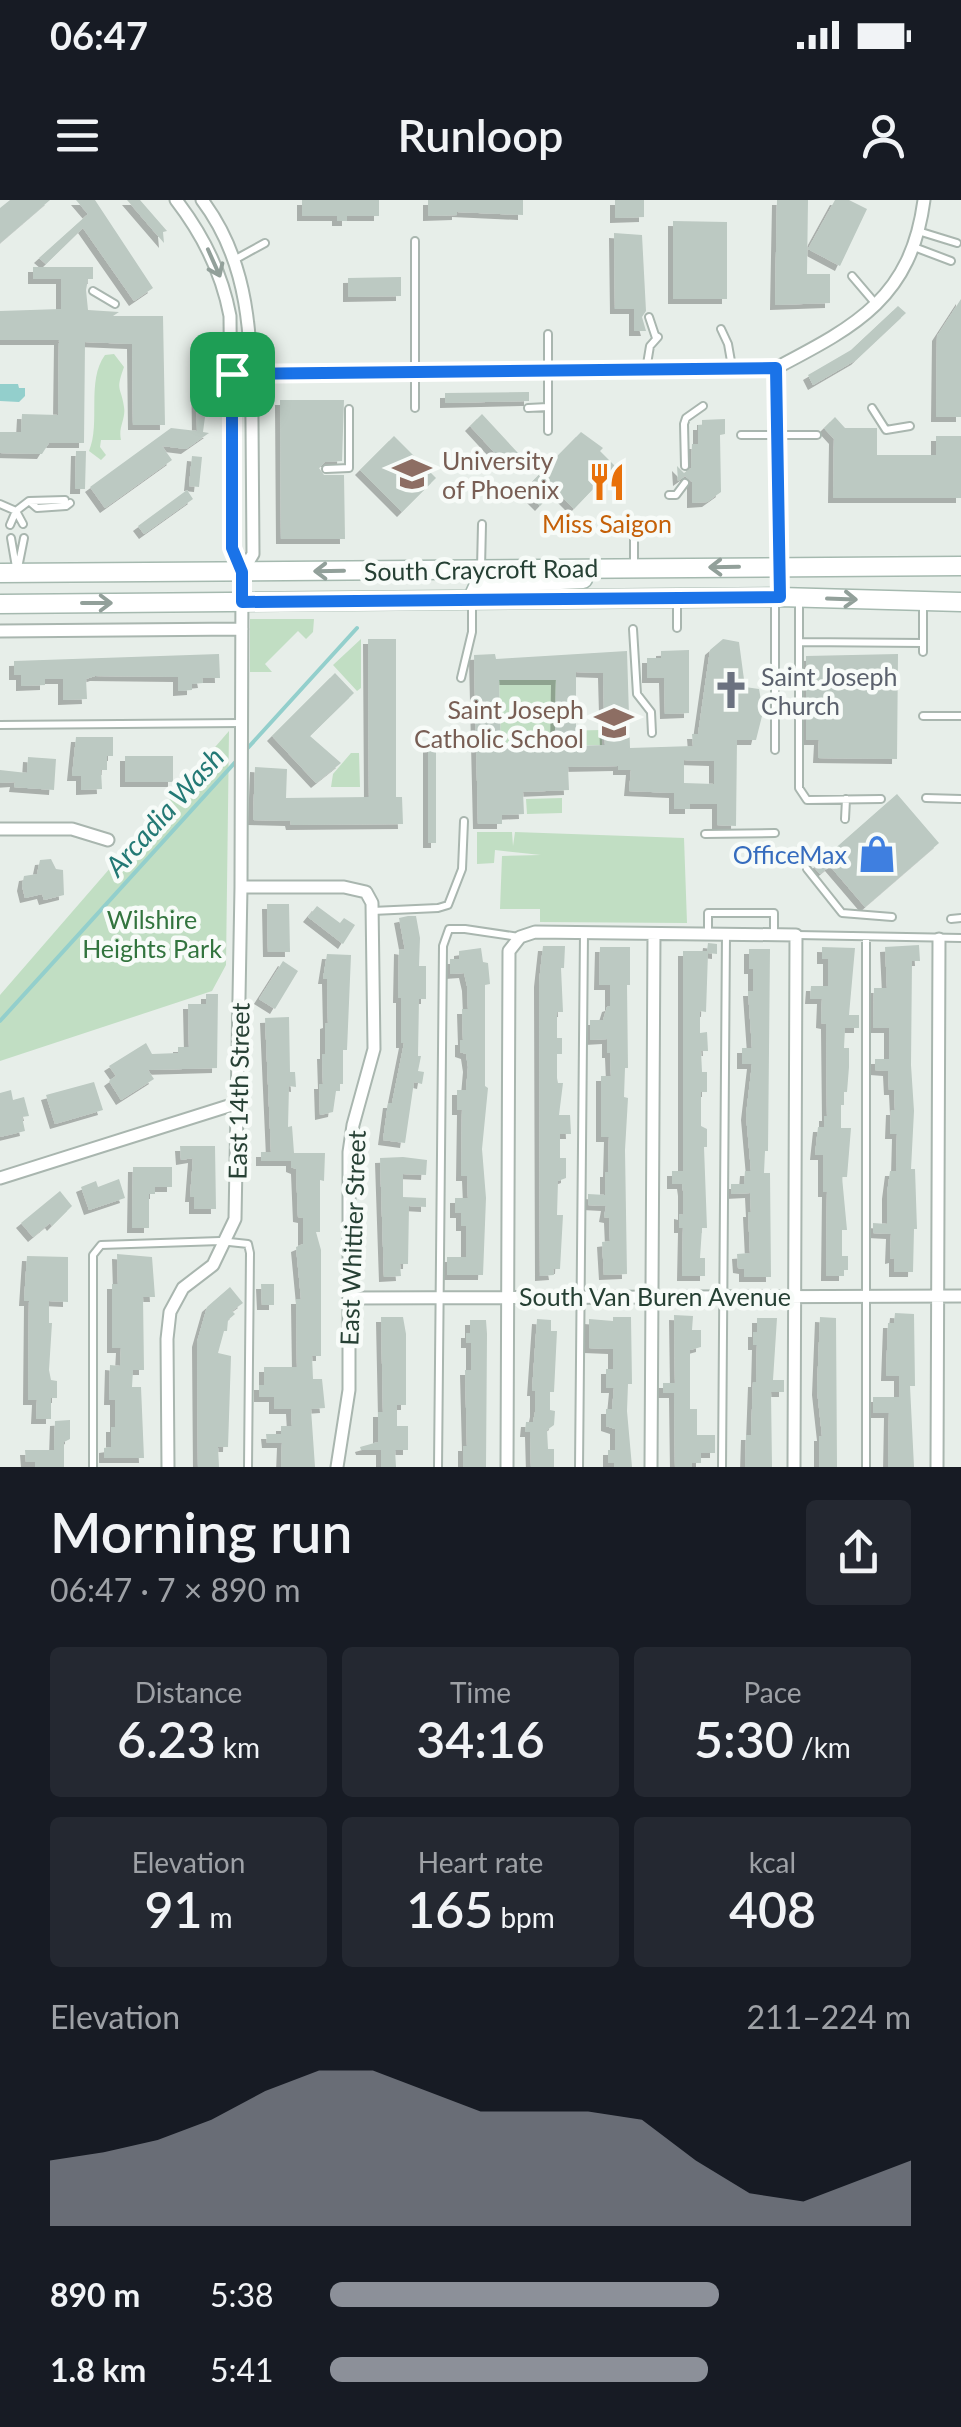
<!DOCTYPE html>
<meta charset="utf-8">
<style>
:root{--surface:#171b24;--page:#242831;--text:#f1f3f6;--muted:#9ea1a6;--accent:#8c9099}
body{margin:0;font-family:Lato,sans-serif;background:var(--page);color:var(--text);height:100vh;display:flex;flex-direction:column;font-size:38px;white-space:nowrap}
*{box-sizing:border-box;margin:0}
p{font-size:32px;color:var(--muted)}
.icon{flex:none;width:55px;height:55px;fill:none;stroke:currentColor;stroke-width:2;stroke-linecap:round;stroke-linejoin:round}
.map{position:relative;height:1267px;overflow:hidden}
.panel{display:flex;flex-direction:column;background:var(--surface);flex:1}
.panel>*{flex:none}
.pin{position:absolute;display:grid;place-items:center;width:85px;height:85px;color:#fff;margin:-42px;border-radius:20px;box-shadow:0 5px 15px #0006}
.round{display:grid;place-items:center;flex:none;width:105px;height:105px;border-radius:10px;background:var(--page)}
.headline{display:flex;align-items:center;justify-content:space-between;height:170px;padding:0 50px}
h1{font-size:55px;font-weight:600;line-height:75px}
.stats{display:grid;grid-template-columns:repeat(3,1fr);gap:15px;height:170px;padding:10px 50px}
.stats div{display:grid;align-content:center;border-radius:10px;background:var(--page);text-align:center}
.stats b{font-size:50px;font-weight:600}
.stats small{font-size:28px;font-weight:400}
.stats p{font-size:28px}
.chart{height:280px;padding:20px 50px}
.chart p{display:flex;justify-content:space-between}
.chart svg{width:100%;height:180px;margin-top:10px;fill:var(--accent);opacity:.7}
ul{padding:0 50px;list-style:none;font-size:32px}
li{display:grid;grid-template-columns:160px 120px 1fr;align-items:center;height:75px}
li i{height:25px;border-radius:12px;background:var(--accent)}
.status{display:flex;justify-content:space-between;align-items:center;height:70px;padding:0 50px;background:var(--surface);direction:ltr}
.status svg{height:28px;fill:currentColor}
header{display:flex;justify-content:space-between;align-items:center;height:130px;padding:0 50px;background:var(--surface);font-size:45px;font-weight:600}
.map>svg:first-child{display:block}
.green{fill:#c1dec3}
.water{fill:#93cfcc}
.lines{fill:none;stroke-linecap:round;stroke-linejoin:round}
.stream{stroke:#93cfcc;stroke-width:4}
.building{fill:#bcc9c2;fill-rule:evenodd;filter:url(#shadow)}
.lane-casing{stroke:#a9b6af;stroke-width:10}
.street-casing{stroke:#a9b6af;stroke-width:15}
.secondary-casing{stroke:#a5b9af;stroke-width:21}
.lane{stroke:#fff;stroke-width:6}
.street{stroke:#fff;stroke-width:11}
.secondary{stroke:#fff;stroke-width:18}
.oneway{stroke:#92a09a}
.route-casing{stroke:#fff;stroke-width:20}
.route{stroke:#1a73e8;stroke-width:12}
.labels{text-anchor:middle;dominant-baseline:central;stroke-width:9;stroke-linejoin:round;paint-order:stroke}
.education-label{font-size:25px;fill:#785e54;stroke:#f7fbf8;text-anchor:start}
.food-label{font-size:25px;fill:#c56008;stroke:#f7fbf8}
.street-label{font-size:25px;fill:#264034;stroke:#f7fbf8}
.worship-label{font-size:25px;fill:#5b616d;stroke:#f7fbf8;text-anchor:start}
.shop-label{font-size:25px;fill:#366cbe;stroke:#f7fbf8;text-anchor:end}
.park-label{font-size:25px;fill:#32743e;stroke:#f7fbf8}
.water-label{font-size:28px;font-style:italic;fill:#237975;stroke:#f7fbf8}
</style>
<div class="status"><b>06:47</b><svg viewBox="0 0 49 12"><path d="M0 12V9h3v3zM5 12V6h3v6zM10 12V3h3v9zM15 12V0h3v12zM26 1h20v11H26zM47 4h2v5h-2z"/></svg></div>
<header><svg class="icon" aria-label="menu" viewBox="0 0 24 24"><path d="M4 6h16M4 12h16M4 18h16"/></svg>Runloop<svg class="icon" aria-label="person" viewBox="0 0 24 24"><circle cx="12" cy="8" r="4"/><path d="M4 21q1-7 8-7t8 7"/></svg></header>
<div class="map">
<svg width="961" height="1267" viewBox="0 0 961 1267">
<defs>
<filter id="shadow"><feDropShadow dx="-5" dy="5" stdDeviation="0" flood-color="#0004"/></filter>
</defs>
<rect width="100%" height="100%" fill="#e7eee9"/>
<path class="green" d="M114,154l10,13c-9,25 -3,19 0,40 2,12 -6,20 -3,33h-20l-1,7 6,8 -5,5 -12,-9c12,-28 -3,-70 16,-96z
M250,419h64l-1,13 -7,7 -8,-8 -33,33 7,8h-22z
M361,439v49l-4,3 -24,-26z
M499,480h57l-1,51 47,-1v15l-101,3z
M229,531l-3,234 -14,26 -212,70v-66z
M351,553h8l1,34h-29l2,-13z
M562,598v15l-35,1 -1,-15z
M477,632h35l1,14 2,-14 169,6 3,85 -147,-1v-13h-40l2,-53 39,-1 -46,-5 -1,13 -17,1z"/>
<path class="water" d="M0,184h18l1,4h6v8l-6,6 -19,-1z"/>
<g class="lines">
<path class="stream" d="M245,551l112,-123
M0,821l239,-263"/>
</g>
<path class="building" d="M10,0h40l-50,43v-35z
M76,0h19l58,88 -19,13 -51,-73 -37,36 -7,-6 49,-44z
M127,0h13l27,31 -4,1 1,11z
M302,0h77v16h-32v5h-10v-5h-35z
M428,0h95v15l-66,-3v3l-29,1z
M615,0h29v17l-29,1z
M777,0h31l-1,74h23v29l-55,2z
M835,0h14l18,9 -27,57 -32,-17z
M673,21l54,1v77h-54z
M614,33l28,2 4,76 -4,6 4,14h-12v-22h-19z
M33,67h60v12h-5l-2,11 2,20 31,2 -6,4h50l2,109h-32l-1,-81 -47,-2 -1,101h-35l-7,11 -42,-1v-21h21l1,-18 36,1 1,-75h-59v-29l61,-2v-30h-28z
M401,77v19l-53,1v-19z
M961,99v118h-25l1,-81z
M898,106l8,7 -50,47 -43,25 -5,-10 43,-25z
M196,154h11l1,63h-3l-2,15 6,1 -23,16 -24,-3 10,14 -67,48 -15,-21 81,-59 26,3z
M529,192v9h-3l-81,2v-10z
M280,200h64l-2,61 -17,1 -6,6 5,7h20l1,64h-64z
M482,214l36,39 -12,12 -36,-39z
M835,217l10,11h32v27h59v-19h25v62h-128l1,-59 -10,-11z
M725,219v15l-5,1 1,57 -14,10 -15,1v-21l-7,-6 -7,5 -1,-15 7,7 7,-5 1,-24h6v-19h4v-5z
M581,232l22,16 -3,3 15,15 -41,43 -19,-19 -15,16 -16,-16z
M394,236l42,42 -34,34 -42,-42z
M76,251h10l-1,38h-10z
M192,256l10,1 -3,30 -10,-1z
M187,290l6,9 -49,35 -6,-8z
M368,439h28v158h6l1,27 -112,1 -1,-4 -37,-1 2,-53 32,2 -1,29 83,-1z
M723,439l16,3 6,45 14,2 4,23 -7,28h-19l-1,86 -19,-1v-21h-27v5h-16v-16l-45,-2 2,-21h-13v-4l-50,1 1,23 -46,2 1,22 -22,1v9h-24l-4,-169 21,-1 1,5 131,-8 3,97 63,-2 -1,-12h6l12,-84zM576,472l27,1 2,72 -29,1zM499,480h57l-1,66 -54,2zM684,560l30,1v23l-30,-1z
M689,450v63l-24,1 -1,-36h-17v-20h14v-7z
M219,454l1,24h-18l1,5 -11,1v6l-14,1v-14l-83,-1 -9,3 1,20 -24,1v-21h-18v6l-24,1v-11h-7v-14z
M898,454l-1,105 -79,-1 1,-18h-13v-84z
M335,473l19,20 -44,43 31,27 -25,20 -44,-47z
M76,537h37v19h-6v14h-6l1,19 -21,1v-14h-9z
M428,544h8v99h-8z
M125,556h48v26h-48z
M28,557l28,2 -2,31 -40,-3 1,-5 -15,1v-13l27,3z
M897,594l42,49 -74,64 -35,-41 -10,8 -6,-7z
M51,659l5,10 7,1 1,25 -20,5 -2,-6 -17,4 -3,-12 2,-10 13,-2 3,-14z
M267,704h22l1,48h-22z
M317,706l23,17 4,-5 11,7 -12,19 -35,-27z
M408,716h8l4,22 -1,28h7v33h-7l-1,57h3l-3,15 6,1 -2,12 -8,-2 -9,61 -22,-3 5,-37h4l12,-60h-3v-45h-3l1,-49 6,1 -6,-32z
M708,743l9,1v10l-9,-1 -2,59 -6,-1v22l7,-1 1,19h-7l1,21h5v20h-6v34l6,3v18h-3l3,81h-5l-2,30h5v18h-23l1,-48h-4v-14l4,1v-24l-1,-7h-10v-13h11v-220h24z
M919,745l1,16h-8l-1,104 3,46 -3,58h4l2,60h-3l-1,43h-19v-14l-4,1 1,-25 -18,-1v-10l14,1v-30l3,-23h6l1,-37h-7l1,-24h4l-1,-20h-5l-1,-19 -13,-1v-11h14v-31h-16l1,-40h13l-2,-41z
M543,746h22l-1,22h-3l2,44h-6v26h5v16h-5v24l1,5h5l-4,32h11l1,19h-11v24h6v20l-8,3 -1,34h6l-3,54h-7l1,6 -14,1 -1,-294z
M600,747h30v38h-3l1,83h-3l-1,29 4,1 -3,52 2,124 -23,1 -2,-33 8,-1 -1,-23 -5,-1 2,-11 -18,-1v-11l17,1v-23h3l1,-35h-8v-61h10l-1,-23h-3v-14l-17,1v-20h13l4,-13 3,-1v-21h-11z
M822,747l33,1 -6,67h10v13h-14l-1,20h5v19l-2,25h-3v13h-3v23h10l-4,49h-5l5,53h-5v26h6v14h-4v6h-18l1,-84h-4v-37h-8l3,-28h6v-11h3l-1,-92 -5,-1 1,-24h-12l1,-13h17v-27h-6z
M481,748l2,14 5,1 2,21 -5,1v101l3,2 -6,61 4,49 -3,77h-36v-18h19v-31h-5v-13h-6v-15h13l-1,-22h-6l1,-66h-5v-20h9l2,-23 -2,-13 -6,-2v-12h3l-1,-31h6l-1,-23 -3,-13 -14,1v-15h9v-8z
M749,749h21l-2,202h-3l-1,22h6l1,104h-27v-8l-6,-1 -1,-14 13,-1 -2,-41h3l-1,-19 -19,1v-10h13l1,-13h6l-5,-56 6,-51h-10v-16h10l-4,-57h5v-22h-4z
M327,754l24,1 -4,95h-4v34h-3v7h-4l-3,21 -13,3 -1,-31h4l-1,-30h3v-30l3,-1 -1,-44h-4z
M283,761l15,10 -23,38 -16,-10z
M206,794h12l-1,74 -69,2 6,9 -33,21 -12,-19 7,-5 -7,-10 37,-23 6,11 26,-1v-6h11l-1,-43h18z
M289,817l1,55h5l1,15 -7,-1 -1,41 4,-1 2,27h31l-1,28 -4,-1v52h-4l5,18v106h-9l1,23h9l3,29 -14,1 4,58h-34l1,-24h-15l-1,-9h15v-8h11l-1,-17h-17v-12h-15v-12h5v-18h33l-1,-68h5l-5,-52 7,-3v-26l-5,-1 -2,-48 -5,-2v-6h-30v-9h10l-6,-134z
M94,882l9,28 -48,14 -9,-29z
M11,890l2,10 11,-3 5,19 -7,1 3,14 -25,6v-44z
M180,946h35l1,63h-22v-12h-4l3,-39 -12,2z
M403,957l24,3 -1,15 -23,-1v23l23,1v9l-17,-1 -1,58h-8l1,12 -17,1 -4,-119z
M133,967h39v20h-17v7h-6v34h-17z
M119,979l6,19 -36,12 -8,-23 15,-6 2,6z
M60,991l12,15 -20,20 -2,-3 -17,14 -12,-14z
M117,1054l35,3 3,40h-12l1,73h-11l-1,17h9l3,71h-40v-10l7,-1v-20h4v-27h-6l1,-35 10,1 1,-18h-9v-64h6z
M27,1056l41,1v45l-19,-1v22h3l-3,47 2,10 6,1v17h-6v21h-15l1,-19h-9l1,-99h-5z
M261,1084h13v21h-12z
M230,1087l13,16 -11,8 3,3 -7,6 -1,11h-3l-6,22 13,3 -3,91h-10l1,20h-21l-1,-125 10,-35z
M895,1113l19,1 1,72h-5l4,81h-26l1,-54h-16v-16h26v-21h-13l2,-53h6z
M674,1115l19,1 -1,14h9v17l-11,3v59h7v26h18v18h-14v10h-9v4h-17l-1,-74h-11v-10h12z
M381,1117h22l3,17v71h-9v21h11v24h-13l1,17h-15v-17h-20l-1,-3 18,-5v-30h5z
M613,1117h18l1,67h-4l-1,27 5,56h-18v-4h-6v-13h7v-21l-9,-3v-17h6l2,-21h-8v-19h7v-20l-24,-1v-29l24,2z
M820,1117l16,1 1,149h-18v-31h3l-5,-46z
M757,1118h20l-4,62h11v12h-13l1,75h-27l1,-32h5l2,-53h3l1,-37h-4v-13h4z
M537,1119l14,1v11h6l-3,61h-4v18l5,1 -1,14 -7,5 1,19h6v18h-23l-1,-35h-5l1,-10h7l2,-10v-21h-3z
M470,1120h16l1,14 -1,133h-23v-21h4l-2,-76h6v-27h-5v-10h4z
M70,1220v19l-6,3v25h-29v-5h-9l-1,-12h29l1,-29z"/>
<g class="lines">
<g class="lane-casing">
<path id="lane" d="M918,31l39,12
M415,41v167
M914,47l37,14
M234,60l31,-17
M852,76l23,27
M93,91l22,13
M649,117l7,21
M721,129l7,15 4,23
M548,134v97
M646,170l4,-24 8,-9
M528,208l20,-1
M872,208l14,22 24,-4
M741,235h76
M685,266l-1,-42 2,-6 17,-12
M326,269l23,-1v-59
M669,295h7l9,-12
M30,302l7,6 29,-2 4,-3
M0,304l16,7 13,-10 36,-1
M10,325l6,-14 7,13
M11,338l6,35 7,-35
M634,367v-44
M481,368l1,-44
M677,399v29
M775,399v151
M799,399v189l8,12 74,-1
M633,429l4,65 14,18 1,21
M799,442l124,1
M923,452v-50
M461,478l11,-46v-31
M923,516h38
M0,525l241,-2
M926,598l35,1
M845,619l1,-20
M705,634l70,-1
M807,669l35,44 50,4
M372,711l66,-3 10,-3 14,-36 2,-48
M951,719l10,-1
M708,733v-20h66v22
M797,735l164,3
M93,1267v-212l8,-10 119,-4 28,3 2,9 -2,214
M438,1267l5,-521 6,-17h16l54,8
M579,1267l5,-534
M722,1267l4,-533
M866,1267v-530"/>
</g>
<g class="street-casing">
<path id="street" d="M176,0c27,35 46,73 54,116l2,232 10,24 11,-18c0,-44 -1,-88 -1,-132 -1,-79 0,-156 -50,-222
M776,168l4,229
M232,174l544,-6c80,-42 135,-70 148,-168
M0,431l242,-2
M0,629h72l36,11
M241,687h103l22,5 6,11 2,146 -21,76 -4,27v238l-12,77
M0,978l238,-75
M350,1098l611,-2
M168,1267l-1,-128 3,-27 13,-24 30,-23 22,-46 6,-332 1,-315
M507,1267l2,-516 11,-14 15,-5 261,3 -2,532
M651,1267l3,-533
M937,1267l2,-528"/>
</g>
<g class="secondary-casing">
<path id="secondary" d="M0,373l961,-7
M472,400l6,-13 12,-4 93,-4
M0,404l780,-7 181,5"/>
</g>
<use href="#lane" class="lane"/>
<use href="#street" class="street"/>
<use href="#secondary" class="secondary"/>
</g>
<defs><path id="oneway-shaft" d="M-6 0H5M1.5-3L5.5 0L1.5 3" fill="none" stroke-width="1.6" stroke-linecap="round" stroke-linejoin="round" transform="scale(2.5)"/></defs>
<g class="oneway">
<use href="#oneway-shaft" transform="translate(214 63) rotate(66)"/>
<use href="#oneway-shaft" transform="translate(724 367) rotate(179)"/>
<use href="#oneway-shaft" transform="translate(329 371) rotate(179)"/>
<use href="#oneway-shaft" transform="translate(842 399) rotate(2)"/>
<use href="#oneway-shaft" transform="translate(97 403)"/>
</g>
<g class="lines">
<g class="route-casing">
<path id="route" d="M776,168l4,229 -538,5v-30l-10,-24v-174z"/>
</g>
<use href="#route" class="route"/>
</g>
<defs>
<g id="university-bare" transform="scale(3)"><path d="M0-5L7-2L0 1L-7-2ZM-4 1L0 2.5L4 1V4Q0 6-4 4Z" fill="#8d6e63" stroke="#f7fbf8" stroke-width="2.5" paint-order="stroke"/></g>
<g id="restaurant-bare" transform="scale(3)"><path d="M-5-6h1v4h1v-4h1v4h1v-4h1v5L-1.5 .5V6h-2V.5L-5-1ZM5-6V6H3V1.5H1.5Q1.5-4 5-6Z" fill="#e8710a" stroke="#f7fbf8" stroke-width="2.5" paint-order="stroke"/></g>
<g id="church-bare" transform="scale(3)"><path d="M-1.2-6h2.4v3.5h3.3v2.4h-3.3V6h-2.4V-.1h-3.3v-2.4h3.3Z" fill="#6b7280" stroke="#f7fbf8" stroke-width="2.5" paint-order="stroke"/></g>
<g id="school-bare" transform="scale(3)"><path d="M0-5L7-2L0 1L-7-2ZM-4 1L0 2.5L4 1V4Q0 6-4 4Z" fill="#8d6e63" stroke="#f7fbf8" stroke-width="2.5" paint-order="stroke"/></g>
<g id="shop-bare" transform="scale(3)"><path d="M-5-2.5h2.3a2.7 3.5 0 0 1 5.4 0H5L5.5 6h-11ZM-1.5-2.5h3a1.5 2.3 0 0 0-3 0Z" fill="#3f7fe0" stroke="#f7fbf8" stroke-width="2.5" paint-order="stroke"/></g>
</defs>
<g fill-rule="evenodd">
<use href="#university-bare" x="412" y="274"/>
<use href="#restaurant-bare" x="607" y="282"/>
<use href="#church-bare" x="731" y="490"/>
<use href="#school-bare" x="614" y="523"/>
<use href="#shop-bare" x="877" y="654"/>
</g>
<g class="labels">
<g class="education-label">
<text x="442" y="260">University<tspan x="442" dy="29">of Phoenix</tspan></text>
<text x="584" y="509" text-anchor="end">Saint Joseph<tspan x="584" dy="29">Catholic School</tspan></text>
</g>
<g class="food-label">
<text x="607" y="323">Miss Saigon</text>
</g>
<g class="street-label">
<text transform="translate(481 369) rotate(-1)">South Craycroft Road</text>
<text transform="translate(238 891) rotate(-89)">East 14th Street</text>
<text transform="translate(352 1038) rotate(-88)">East Whittier Street</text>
<text x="655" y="1096">South Van Buren Avenue</text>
</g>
<g class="worship-label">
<text x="761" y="476">Saint Joseph<tspan x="761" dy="29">Church</tspan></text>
</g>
<g class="shop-label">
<text x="847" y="654">OfficeMax</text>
</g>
<g class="park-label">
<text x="152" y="719">Wilshire<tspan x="152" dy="29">Heights Park</tspan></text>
</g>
<g class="water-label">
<text transform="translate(164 611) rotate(-48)">Arcadia Wash</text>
</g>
</g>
</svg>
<div class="pin" style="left:232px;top:174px;background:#1e9e55"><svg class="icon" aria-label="arrive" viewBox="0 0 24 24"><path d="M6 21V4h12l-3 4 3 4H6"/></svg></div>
</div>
<section class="panel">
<div class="headline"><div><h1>Morning run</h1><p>06:47 · 7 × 890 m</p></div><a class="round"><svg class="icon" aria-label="share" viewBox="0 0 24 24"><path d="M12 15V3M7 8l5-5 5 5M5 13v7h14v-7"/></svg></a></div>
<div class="stats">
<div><p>Distance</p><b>6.23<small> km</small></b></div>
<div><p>Time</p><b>34:16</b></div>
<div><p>Pace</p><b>5:30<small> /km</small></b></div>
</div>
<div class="stats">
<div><p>Elevation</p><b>91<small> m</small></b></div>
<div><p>Heart rate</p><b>165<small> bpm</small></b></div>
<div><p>kcal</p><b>408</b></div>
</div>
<div class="chart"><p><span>Elevation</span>211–224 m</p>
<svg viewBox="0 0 160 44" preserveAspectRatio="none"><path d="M0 44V28L10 26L20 23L30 18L40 11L50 6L60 6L70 11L80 16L90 16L100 16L110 18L120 28L130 36L140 38L150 33L160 28V44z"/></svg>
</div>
<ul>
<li><b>890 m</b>5:38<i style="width:67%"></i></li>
<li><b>1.8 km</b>5:41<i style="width:65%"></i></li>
</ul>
</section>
